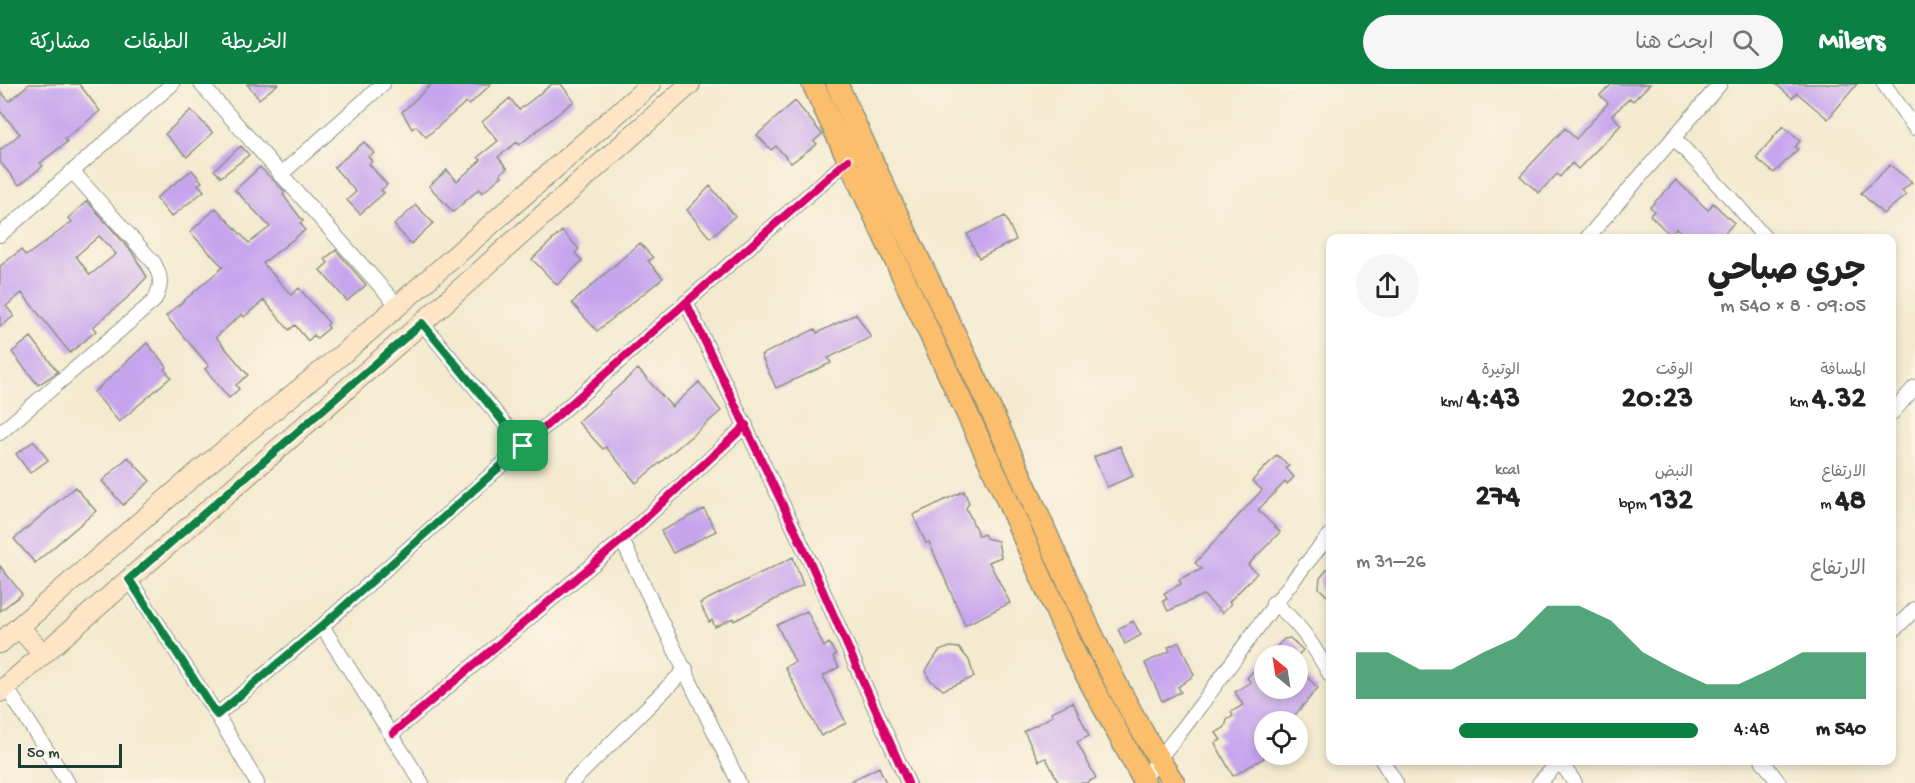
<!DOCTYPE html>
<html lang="ar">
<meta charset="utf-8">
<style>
:root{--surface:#fff;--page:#f6f6f6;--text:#222;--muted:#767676;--accent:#0b8043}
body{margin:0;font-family:"Gochi Hand","Playpen Sans Arabic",sans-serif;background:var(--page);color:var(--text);direction:rtl;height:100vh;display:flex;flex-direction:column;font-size:22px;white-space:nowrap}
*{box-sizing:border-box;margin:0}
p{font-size:20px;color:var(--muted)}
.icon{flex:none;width:33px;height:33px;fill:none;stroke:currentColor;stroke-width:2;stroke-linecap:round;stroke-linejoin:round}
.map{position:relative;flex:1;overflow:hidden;direction:ltr}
.panel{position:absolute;left:1326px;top:150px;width:570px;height:531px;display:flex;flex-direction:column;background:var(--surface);border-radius:12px;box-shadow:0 3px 9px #0003;direction:rtl}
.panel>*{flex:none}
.needle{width:39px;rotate:330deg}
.fabs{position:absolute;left:1254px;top:561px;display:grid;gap:12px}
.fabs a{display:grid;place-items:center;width:54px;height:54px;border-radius:50%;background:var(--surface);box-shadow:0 3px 9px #0003;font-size:30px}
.scale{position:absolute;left:18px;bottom:15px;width:104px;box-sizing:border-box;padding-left:6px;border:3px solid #1f3d34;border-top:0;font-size:16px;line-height:21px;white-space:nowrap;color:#1f3d34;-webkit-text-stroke:4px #fcf5e5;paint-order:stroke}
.pin{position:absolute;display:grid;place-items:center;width:51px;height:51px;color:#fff;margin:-26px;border-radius:12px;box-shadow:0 3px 9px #0006}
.round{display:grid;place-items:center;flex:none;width:63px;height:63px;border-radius:32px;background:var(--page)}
.headline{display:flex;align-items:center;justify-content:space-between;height:102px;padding:0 30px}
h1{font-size:33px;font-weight:700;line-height:45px}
.metrics{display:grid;grid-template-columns:repeat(3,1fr);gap:9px;height:102px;padding:6px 30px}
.metrics div{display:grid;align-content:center}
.metrics b{font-size:30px;font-weight:700}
.metrics small{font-size:16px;font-weight:400}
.metrics p{font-size:16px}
.chart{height:168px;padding:12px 30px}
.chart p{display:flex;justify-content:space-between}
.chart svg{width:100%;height:108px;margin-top:6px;fill:var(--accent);opacity:.7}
ul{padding:0 30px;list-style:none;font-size:20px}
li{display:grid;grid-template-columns:96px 72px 1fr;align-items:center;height:45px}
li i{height:15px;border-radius:8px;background:var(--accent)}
header{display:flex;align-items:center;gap:36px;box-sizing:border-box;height:84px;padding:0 30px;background:var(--accent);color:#fff}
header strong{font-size:28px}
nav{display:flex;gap:33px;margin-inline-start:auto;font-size:21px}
.search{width:420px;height:54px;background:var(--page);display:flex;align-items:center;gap:15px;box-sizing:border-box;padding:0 21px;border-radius:33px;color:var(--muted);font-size:22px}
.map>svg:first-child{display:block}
.building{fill:#c7a4ee;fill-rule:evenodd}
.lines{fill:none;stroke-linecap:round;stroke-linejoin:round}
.street-casing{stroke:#8a9482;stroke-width:16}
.secondary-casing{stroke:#8a9482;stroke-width:22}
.primary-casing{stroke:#8a9482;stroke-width:24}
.street{stroke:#fff;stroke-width:14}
.secondary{stroke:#fde5c5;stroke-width:20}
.primary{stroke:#fabe6d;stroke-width:21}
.cycleway-casing{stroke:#fcf5e5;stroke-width:11}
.cycleway{stroke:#d6006c;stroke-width:8}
.route-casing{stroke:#fff;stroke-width:12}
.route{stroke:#0b8043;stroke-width:8}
</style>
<header>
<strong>Milers</strong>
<div class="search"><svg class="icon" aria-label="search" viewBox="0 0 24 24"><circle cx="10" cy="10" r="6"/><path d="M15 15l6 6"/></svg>ابحث هنا</div>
<nav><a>الخريطة</a><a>الطبقات</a><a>مشاركة</a></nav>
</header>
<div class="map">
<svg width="1915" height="699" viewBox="0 0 1915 699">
<rect width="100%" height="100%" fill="#fcf5e5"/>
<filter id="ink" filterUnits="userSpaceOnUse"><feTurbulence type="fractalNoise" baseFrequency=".0167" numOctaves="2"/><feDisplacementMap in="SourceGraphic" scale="12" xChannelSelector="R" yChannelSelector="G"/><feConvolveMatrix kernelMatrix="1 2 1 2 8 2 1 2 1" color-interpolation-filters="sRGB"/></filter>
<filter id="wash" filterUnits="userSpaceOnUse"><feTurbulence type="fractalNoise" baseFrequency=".008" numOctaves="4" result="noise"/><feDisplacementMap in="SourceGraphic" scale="24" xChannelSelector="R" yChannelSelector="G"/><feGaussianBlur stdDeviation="1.35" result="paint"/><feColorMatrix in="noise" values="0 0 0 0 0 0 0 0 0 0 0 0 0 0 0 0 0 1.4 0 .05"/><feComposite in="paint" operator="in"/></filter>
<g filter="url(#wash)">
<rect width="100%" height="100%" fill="#f4ead0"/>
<g id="blocks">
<path class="building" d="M29,0h50l21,27 -35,28 2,3 -27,21 3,3 -24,19 -19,-23v-12l20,-16 -20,-23v-20l9,10z
M247,0h31l-19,15z
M432,0h59l-22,21 -3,-3 -40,35 -10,-11 -4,3 -10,-17z
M552,0h9l13,17 -55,44 -2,-3 -19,15 9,11 -7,6 2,2 -20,17 -3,-4 -26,23 -24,-26 18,-16 10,11 24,-21 -3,-3 20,-16 -16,-19 28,-24 9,12z
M1612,0h38l-17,17 -3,-3 -18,17 9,10 -43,44 -6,-6 -12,14 -3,-3 -18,19 -19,-17 45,-48 11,11 32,-36 -8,-8z
M1776,0h81l-29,35 -31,-26 -5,5z
M795,17l27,33 -8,7 3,3 -26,19 -15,-17 -5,4 -14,-15z
M191,26l22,23 -26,24 -22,-23z
M1783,42l17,15 -5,6 3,2 -24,24 -18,-15z
M364,58l10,11 -6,4 4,4 -3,3 18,21 -6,5 3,3 -24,21 -13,-14 9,-8 -22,-25z
M241,62l8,9 -28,22 -7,-7z
M1890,81l22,17 -10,9 4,4 -23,19 -22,-21z
M260,83l25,25 -2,3 20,26 -3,2 5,7 -42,33 28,32 8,-7 30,35 -2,2 2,3 -12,10 -3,-3 -6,6 -13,-16 -6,5 -25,-30 -20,17 -2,-3 -26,23 32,38 -12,10 3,4 -10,9 -24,-29 4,-3 -43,-50 57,-49 -33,-35 26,-24 33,35 21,-16 -35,-37z
M192,86l10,12 -4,2 6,7 -33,26 -15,-19z
M1676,96l32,30 5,-7 21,20 -14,15h-32l-12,-10 -6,7 -20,-20 4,-4 -4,-4z
M710,102l25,30 -25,22 -23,-28z
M87,117l45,51 15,25 -20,21 -34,29 3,4 -26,22 -48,-60 -16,13 8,10 -14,11v-61l21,-16 5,6 46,-34 -4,-4zM99,152l17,18 -26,21 -14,-19z
M416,121l17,18 -22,21 -17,-19z
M1005,132l11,24 -37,18 -12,-24z
M562,147l17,18 -4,4 7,8 -25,24 -25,-26z
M640,159l13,15 -5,3 15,17 -66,53 -25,-28z
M336,166l30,35 -19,16 -27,-31 8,-7 -3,-4z
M856,230l15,23 -43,21 3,5 -55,25 -15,-33 54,-26 2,4z
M31,253l27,35 -20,13 -26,-33z
M147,259l20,24 -3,2 7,8 -52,45 -25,-30z
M638,285l34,38 27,-25 22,29 -85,72 -30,-36 -3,2 -25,-27z
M34,357l14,19 -18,13 -14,-19z
M1120,362l13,30 -26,11 -13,-30z
M1277,371l12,11 -3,2 8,9 -7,7 -2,-2 -27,28 22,22 -32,33 9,8 -28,29 2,2 -9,9 -19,-18 -35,16 -5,-10 4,-2 -3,-6 17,-9 -2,-5 23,-10 -7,-6 67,-73 -10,-9z
M128,373l22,24 -27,24 -21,-24z
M75,403l21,24 -61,52 -21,-24z
M964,407l5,12 -3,5 13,28 5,-2 2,4 12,3 3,16 -12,5 21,41 -45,22 -36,-83 -3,1 -13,-28z
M704,425l12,22 -43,22 -12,-22z
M793,473l10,28 -69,36 -1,-3 -18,9 -3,-7 -3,2 -9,-19z
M0,482l22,28 -22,17z
M1330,482v33l-11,-11 1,-10z
M807,527l17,36 5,-4 7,12 -3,2 6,10 -16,9 23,47 -25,13 -36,-69 10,-5 -18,-37z
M1133,537l8,14 -16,9 -7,-15z
M1290,554l13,12 -6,6h-29l16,-17z
M1179,558l15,33 -16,12 3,5 -19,9 -17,-38 25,-12 -2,-4z
M950,563l9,1 10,12 5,17 -31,13 -14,-11 -3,-9 13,-19z
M1264,575v29h34v-20l20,20 -29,34h-25v36l-31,18 -18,-33 6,-3 -5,-7 9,-6 2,-7 6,-4 -2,-4 12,-7 -8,-13 16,-10 -4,-4z
M1073,618l16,34 -12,6 19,36 -10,5h-27l-13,-25 -7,3 -15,-30 29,-15 -2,-4z
M879,683l7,16h-39z"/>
</g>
</g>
<g filter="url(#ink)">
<use href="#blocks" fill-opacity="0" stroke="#8a9482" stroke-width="1.5"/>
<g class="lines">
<g class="street-casing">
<path id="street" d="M201,0l197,222
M1884,0l31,44
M1674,54l62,66 29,34
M280,91l103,-91
M0,151l172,-151
M1587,154l133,-154
M686,218l125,262 97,219
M422,239l101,123
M1892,329l23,-26
M0,349l154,-132c8,-15 8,-23 0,-38l-82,-92
M622,456l117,243
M129,495l88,136 40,68
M1273,519c27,19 41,44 57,72
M322,542l100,157
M1892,548l23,-23
M6,603l62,96
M217,631l105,-89 201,-180 325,-286
M393,649l229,-193 124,-115
M1382,676l14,23
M1762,676l17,23
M1560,677l15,22
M571,699l115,-114
M1141,699c17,-25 38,-48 56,-73 44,-59 85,-119 133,-175
M1539,699l22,-23"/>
</g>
<g class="secondary-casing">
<path id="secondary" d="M19,543l24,27
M0,559l198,-171 153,-125 300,-263
M0,608l422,-369 268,-239"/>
</g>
<g class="primary-casing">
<path id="primary" d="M813,0l188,402 75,170 69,127
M837,0c53,121 114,238 168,357 53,115 99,237 169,342"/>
</g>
<use href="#street" class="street"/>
<use href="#secondary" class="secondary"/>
<use href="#primary" class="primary"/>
<g class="cycleway-casing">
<path id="cycleway" d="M686,218l125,262 97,219
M217,631l105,-89 201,-180 325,-286
M393,649l229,-193 124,-115"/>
</g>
<use href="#cycleway" class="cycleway"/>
</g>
</g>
<g class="lines" filter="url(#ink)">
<g class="route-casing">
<path id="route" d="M422,239l101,123 -201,180 -105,89 -88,-136z"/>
</g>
<use href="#route" class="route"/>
</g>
</svg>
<div class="fabs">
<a><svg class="needle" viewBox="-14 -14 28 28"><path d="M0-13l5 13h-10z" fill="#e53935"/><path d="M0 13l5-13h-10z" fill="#767676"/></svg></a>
<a><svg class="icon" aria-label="locate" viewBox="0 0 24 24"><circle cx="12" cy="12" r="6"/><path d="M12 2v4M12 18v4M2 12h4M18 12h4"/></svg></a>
</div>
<div class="scale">50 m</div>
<div class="pin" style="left:523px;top:362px;background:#1e9e55"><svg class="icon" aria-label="arrive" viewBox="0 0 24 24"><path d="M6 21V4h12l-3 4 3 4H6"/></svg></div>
<section class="panel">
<div class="headline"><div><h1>جري صباحي</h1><p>09:05 · 8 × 540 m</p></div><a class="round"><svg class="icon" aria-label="share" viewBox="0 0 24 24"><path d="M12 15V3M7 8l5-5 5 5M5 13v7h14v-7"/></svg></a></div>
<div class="metrics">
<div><p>المسافة</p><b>4.32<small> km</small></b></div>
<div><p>الوقت</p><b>20:23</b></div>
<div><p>الوتيرة</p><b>4:43<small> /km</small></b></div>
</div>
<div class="metrics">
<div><p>الارتفاع</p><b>48<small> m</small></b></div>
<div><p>النبض</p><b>132<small> bpm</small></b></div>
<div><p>kcal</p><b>274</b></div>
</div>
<div class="chart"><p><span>الارتفاع</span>26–31 m</p>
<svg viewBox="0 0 160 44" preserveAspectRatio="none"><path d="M0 44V25L10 25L20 32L30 32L40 25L50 19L60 6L70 6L80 12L90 25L100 32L110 38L120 38L130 32L140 25L150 25L160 25V44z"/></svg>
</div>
<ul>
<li><b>540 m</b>4:48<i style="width:70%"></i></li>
</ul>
</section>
</div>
